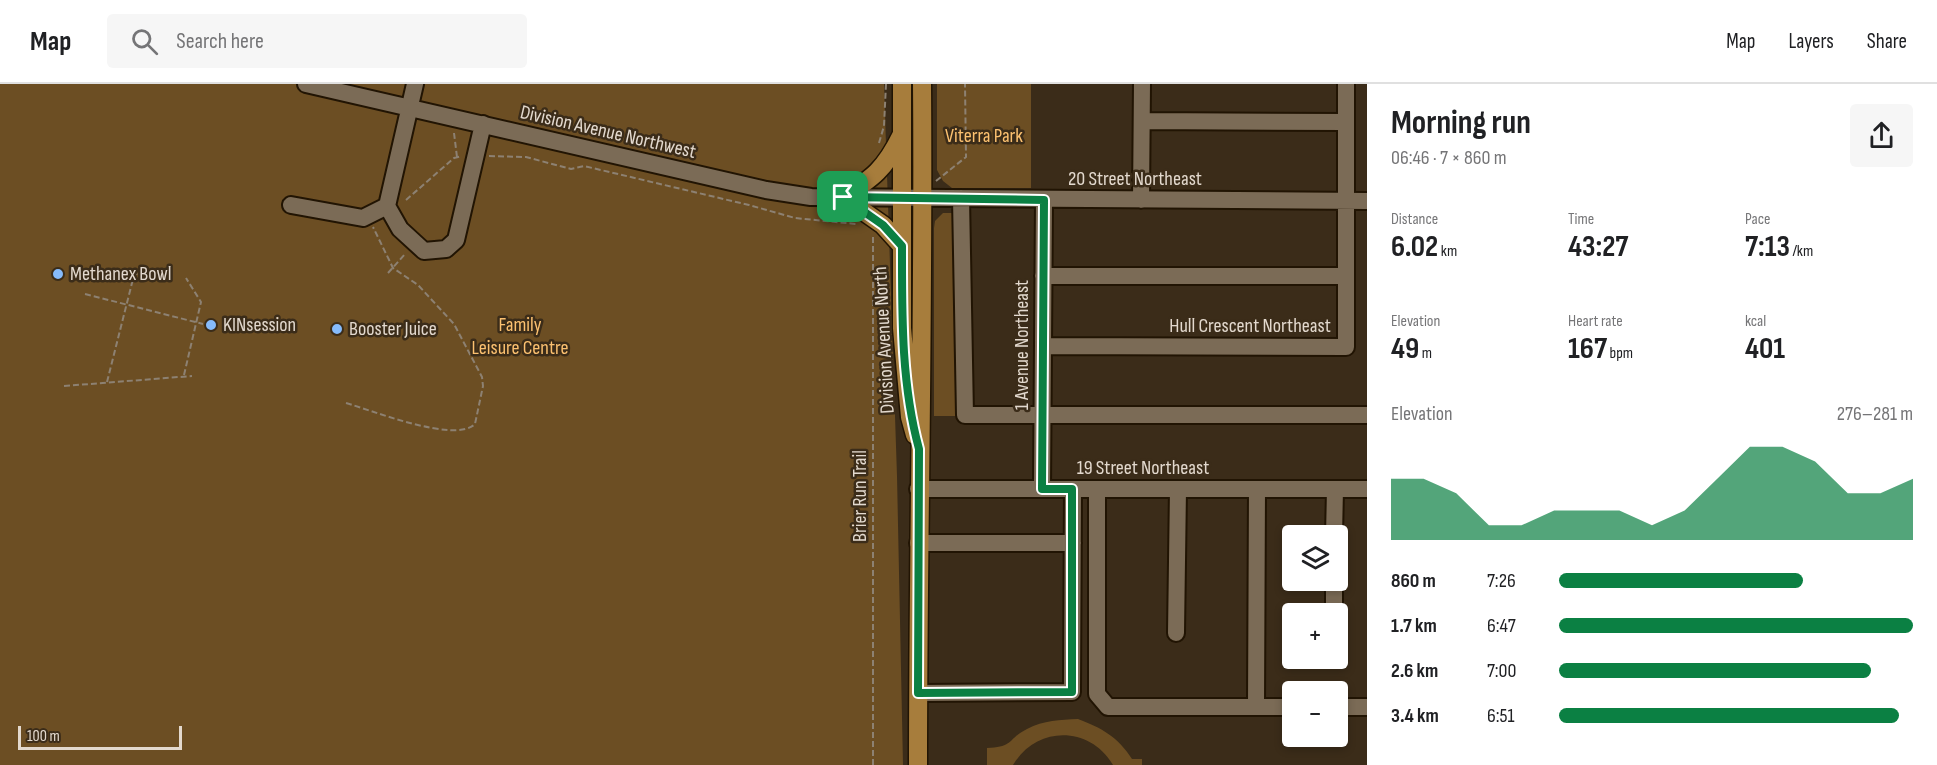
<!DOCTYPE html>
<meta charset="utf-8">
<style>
:root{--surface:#fff;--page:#f6f6f6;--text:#202124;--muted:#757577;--line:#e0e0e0;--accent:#0b8043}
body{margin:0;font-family:"Sofia Sans Condensed",sans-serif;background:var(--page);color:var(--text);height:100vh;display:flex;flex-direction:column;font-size:22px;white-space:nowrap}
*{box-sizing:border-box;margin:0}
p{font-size:20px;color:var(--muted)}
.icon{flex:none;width:33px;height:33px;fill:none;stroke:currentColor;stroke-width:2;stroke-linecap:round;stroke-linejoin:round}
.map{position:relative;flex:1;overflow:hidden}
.sheet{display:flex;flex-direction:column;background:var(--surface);width:570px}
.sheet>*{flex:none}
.fabs{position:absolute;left:1282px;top:441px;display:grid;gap:12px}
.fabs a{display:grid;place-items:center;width:66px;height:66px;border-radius:6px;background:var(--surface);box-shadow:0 3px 9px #0003;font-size:30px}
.scale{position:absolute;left:18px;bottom:15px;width:164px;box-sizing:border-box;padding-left:6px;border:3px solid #e3d9ce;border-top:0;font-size:16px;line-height:21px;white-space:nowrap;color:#e3d9ce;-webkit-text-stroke:4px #3b2c19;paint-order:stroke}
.pin{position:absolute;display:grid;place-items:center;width:51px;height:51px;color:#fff;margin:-26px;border-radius:12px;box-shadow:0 3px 9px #0006}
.round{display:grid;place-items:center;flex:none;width:63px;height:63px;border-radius:6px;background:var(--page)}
.overview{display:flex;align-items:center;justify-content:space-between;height:102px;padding:0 24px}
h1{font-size:33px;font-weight:700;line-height:45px}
.stats{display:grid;grid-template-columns:repeat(3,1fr);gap:9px;height:102px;padding:6px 24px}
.stats div{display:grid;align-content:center}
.stats b{font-size:30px;font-weight:700}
.stats small{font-size:16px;font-weight:400}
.stats p{font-size:16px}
.chart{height:168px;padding:12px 24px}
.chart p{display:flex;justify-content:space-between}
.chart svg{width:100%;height:108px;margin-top:6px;fill:var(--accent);opacity:.7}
ul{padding:0 24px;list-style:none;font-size:20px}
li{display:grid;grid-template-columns:96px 72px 1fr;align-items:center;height:45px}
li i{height:15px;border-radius:8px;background:var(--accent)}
header{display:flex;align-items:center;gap:36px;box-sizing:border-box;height:84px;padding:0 30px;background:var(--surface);border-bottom:2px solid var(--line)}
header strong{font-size:28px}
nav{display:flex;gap:33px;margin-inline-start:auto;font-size:21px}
.search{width:420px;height:54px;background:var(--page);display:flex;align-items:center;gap:15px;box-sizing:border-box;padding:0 21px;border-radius:6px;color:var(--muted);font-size:22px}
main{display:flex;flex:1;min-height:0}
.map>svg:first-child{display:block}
.green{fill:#6c4e23}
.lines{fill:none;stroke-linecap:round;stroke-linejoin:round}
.minor-casing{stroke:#211403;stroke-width:20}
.major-casing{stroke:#211403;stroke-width:21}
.path{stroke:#8d8172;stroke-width:2;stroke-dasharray:6 3;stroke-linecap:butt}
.minor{stroke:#7b6b56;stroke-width:16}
.major{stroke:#a77d3c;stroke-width:18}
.route-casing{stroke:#fff;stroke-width:12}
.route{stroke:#0b8043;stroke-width:8}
.poi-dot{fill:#86bbfb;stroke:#3b2c19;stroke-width:2}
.labels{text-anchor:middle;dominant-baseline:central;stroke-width:5;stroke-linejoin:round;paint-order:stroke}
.street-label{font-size:20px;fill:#e3d9ce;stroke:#3b2c19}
.park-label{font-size:20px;fill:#fcc170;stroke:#3b2c19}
.poi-label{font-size:20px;fill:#e3d9ce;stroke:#3b2c19;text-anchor:start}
</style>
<header>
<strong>Map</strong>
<div class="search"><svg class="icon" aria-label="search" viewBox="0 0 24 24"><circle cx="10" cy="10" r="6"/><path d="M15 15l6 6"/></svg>Search here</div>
<nav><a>Map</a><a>Layers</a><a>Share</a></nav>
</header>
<main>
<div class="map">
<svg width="1367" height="681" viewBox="0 0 1367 681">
<rect width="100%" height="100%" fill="#3b2c19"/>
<path class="green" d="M0,0h884l13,392 6,289h-903z
M937,0h94v104h-79l-9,-7 -6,-11z
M943,129h16v203h-25v-188l1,-7z
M1078,635c24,9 40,18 54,40h10v6h-29c-23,-39 -76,-40 -100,0h-26v-17c28,-1 20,-9 40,-19 17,-9 33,-9 51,-10z"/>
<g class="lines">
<g class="minor-casing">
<path id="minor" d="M306,0l460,106 45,7 556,4
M415,0l-28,122 13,23 24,22 22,-2 10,-9 27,-116
M1142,37l204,1
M961,114l4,217h402
M1141,116l1,-116
M291,121l72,13 24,-12
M1043,192h303
M1043,262l303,1v-263
M918,405h449
M1042,405l2,-289
M1097,405v205l11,13h185
M1334,452l1,-47
M918,459h155
M1334,530v-34
M1176,549l2,-144
M918,609l154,-1 1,-203
M1256,623l1,-218
M1338,623h29"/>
</g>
<g class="major-casing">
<path id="major" d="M902,0v244l8,89 5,18
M901,52c-16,33 -28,42 -58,61l40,28 19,21
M918,681c0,-227 6,-454 4,-681"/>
</g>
<path class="path" d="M454,49l3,24
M879,59l5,-17 2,-42
M489,72l37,1 45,12 13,-3 165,39 46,13 61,6
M936,97l30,-24 -1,-73
M406,116l48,-42 8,-2
M388,189l18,-20
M85,210l118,30
M184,291l17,-73 -15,-24
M107,298l27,-107 13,-5
M64,302l128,-10
M346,319c25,7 109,41 129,21l8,-38 -1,-9 -28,-53 -36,-39 -25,-17 -20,-41
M873,681v-528"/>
<use href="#minor" class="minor"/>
<use href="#major" class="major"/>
</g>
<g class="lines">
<g class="route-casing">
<path id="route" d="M843,113l201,3 -2,289h30v203l-154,1 1,-244c-18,-66 -17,-135 -17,-203l-19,-21z"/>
</g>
<use href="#route" class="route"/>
</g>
<g class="poi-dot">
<circle cx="58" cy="190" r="6"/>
<circle cx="211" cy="241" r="6"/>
<circle cx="337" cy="245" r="6"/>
</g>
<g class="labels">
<g class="street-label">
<text transform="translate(608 48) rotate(13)">Division Avenue Northwest</text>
<text x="1135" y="95">20 Street Northeast</text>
<text x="1250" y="242">Hull Crescent Northeast</text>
<text transform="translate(884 256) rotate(-93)">Division Avenue North</text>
<text transform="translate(1022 261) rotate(-90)">1 Avenue Northeast</text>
<text x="1143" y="384">19 Street Northeast</text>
<text transform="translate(860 412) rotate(-90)">Brier Run Trail</text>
</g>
<g class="park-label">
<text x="984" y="52">Viterra Park</text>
<text x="520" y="241">Family<tspan x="520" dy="23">Leisure Centre</tspan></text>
</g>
<g class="poi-label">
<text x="70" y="190">Methanex Bowl</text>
<text x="223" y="241">KINsession</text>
<text x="349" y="245">Booster Juice</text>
</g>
</g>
</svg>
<div class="fabs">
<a><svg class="icon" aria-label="layers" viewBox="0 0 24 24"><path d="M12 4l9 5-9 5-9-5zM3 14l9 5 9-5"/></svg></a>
<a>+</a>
<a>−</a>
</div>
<div class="scale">100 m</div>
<div class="pin" style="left:843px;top:113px;background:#1e9e55"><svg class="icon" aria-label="arrive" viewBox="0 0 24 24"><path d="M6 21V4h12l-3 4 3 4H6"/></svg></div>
</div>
<section class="sheet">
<div class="overview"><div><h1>Morning run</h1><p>06:46 · 7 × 860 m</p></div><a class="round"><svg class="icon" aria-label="share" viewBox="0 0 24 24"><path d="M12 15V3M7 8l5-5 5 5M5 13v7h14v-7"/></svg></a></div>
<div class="stats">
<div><p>Distance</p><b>6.02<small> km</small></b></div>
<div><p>Time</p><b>43:27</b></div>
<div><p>Pace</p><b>7:13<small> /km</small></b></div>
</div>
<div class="stats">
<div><p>Elevation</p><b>49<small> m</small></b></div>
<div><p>Heart rate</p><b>167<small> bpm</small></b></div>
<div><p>kcal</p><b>401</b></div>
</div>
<div class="chart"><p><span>Elevation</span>276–281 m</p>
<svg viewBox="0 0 160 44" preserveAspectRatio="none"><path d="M0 44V19L10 19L20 25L30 38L40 38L50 32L60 32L70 32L80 38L90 32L100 19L110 6L120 6L130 12L140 25L150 25L160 19V44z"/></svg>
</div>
<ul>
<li><b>860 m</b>7:26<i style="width:69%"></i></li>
<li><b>1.7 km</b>6:47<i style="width:100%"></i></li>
<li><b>2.6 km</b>7:00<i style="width:88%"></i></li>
<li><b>3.4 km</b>6:51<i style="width:96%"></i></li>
</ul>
</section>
</main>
